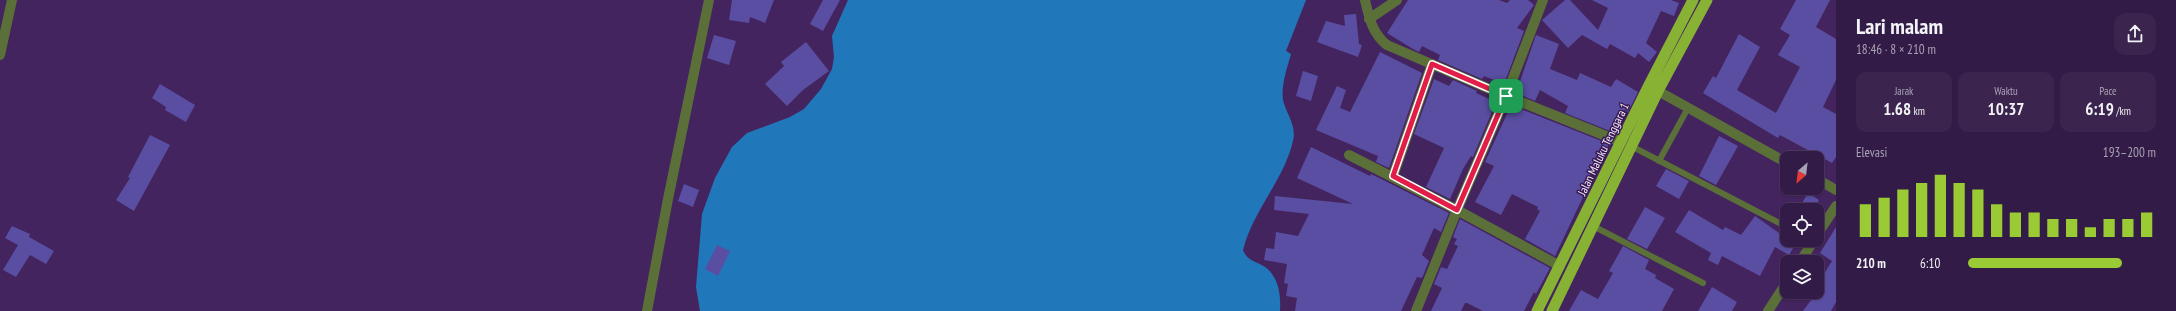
<!DOCTYPE html>
<html lang="id">
<meta charset="utf-8">
<style>
:root{--surface:#331b47;--page:#3b244e;--text:#f1f3f6;--muted:#a9a1b4;--line:#4e3960;--accent:#9acb35}
body{margin:0;font-family:"PT Sans Narrow",sans-serif;background:var(--page);color:var(--text);height:100vh;display:flex;flex-direction:column;font-size:15px;white-space:nowrap}
*{box-sizing:border-box;margin:0}
p{font-size:13px;color:var(--muted)}
.icon{flex:none;width:22px;height:22px;fill:none;stroke:currentColor;stroke-width:2;stroke-linecap:round;stroke-linejoin:round}
.map{position:relative;flex:1;overflow:hidden}
.drawer{display:flex;flex-direction:column;background:var(--surface);width:340px}
.drawer>*{flex:none}
.needle{width:26px;rotate:208deg}
.fabs{position:absolute;left:1780px;top:151px;display:grid;gap:8px}
.fabs a{display:grid;place-items:center;width:44px;height:44px;border-radius:8px;background:var(--surface);box-shadow:0 1px 3px #0004,0 0 0 1px var(--line);font-size:20px}
.pin{position:absolute;display:grid;place-items:center;width:34px;height:34px;color:#fff;margin:-17px;border-radius:8px;box-shadow:0 2px 6px #0006}
.round{display:grid;place-items:center;flex:none;width:42px;height:42px;border-radius:12px;background:var(--page)}
.overview{display:flex;align-items:center;justify-content:space-between;height:68px;padding:0 20px}
h1{font-size:22px;font-weight:600;line-height:30px}
.figures{display:grid;grid-template-columns:repeat(3,1fr);gap:6px;height:68px;padding:4px 20px}
.figures div{display:grid;align-content:center;border-radius:10px;background:var(--page);text-align:center}
.figures b{font-size:17px;font-weight:600}
.figures small{font-size:11px;font-weight:400}
.figures p{font-size:11px}
.chart{height:112px;padding:8px 20px}
.chart p{display:flex;justify-content:space-between}
.chart svg{width:100%;height:72px;margin-top:4px;stroke:var(--accent);stroke-width:6}
ul{padding:0 20px;list-style:none;font-size:13px}
li{display:grid;grid-template-columns:64px 48px 1fr;align-items:center;height:30px}
li i{height:10px;border-radius:5px;background:var(--accent)}
main{display:flex;flex:1;min-height:0}
.map>svg:first-child{display:block}
.water{fill:#2078ba}
.building{fill:#594ea1}
.lines{fill:none;stroke-linecap:round;stroke-linejoin:round}
.service{stroke:#5a7038;stroke-width:6}
.minor{stroke:#5a7038;stroke-width:10}
.tertiary{stroke:#5a7038;stroke-width:10}
.trunk{stroke:#87b234;stroke-width:11}
.route-casing{stroke:#fff;stroke-width:8}
.route{stroke:#e11d48;stroke-width:5}
.labels{text-anchor:middle;dominant-baseline:central;stroke-width:3;stroke-linejoin:round;paint-order:stroke}
.street-label{font-size:12px;fill:#f3ecfa;stroke:#391953}
</style>
<main>
<div class="map">
<svg width="1836" height="311" viewBox="0 0 1836 311">
<rect width="100%" height="100%" fill="#44245f"/>
<path class="water" d="M848,0h458l-20,51 5,3c-4,14 -10,31 -8,46 3,14 14,25 10,41 -9,39 -40,69 -50,109 4,11 13,11 22,17 14,10 16,29 15,44h-580l-4,-24 6,-73 13,-36 17,-31 15,-14 43,-16 14,-8 17,-20 11,-20 2,-12 -2,-21z"/>
<path class="building" d="M732,0h42l-9,23 -15,-6 -1,6 -20,-3z
M823,0h17l-17,31 -13,-7z
M1408,0h91l8,3 3,-3h18l6,5 -17,23 7,3 -20,53 -20,-8 -2,3 -44,-19 2,-5 -18,-9 -3,6 -6,-3 -26,-16z
M1565,0h5l28,30 10,-22 -16,-8h79l8,3 -5,13 -13,-5 -15,32 11,9 -8,10 -11,-9 -3,5 -25,-14 -3,5 -25,-14 -14,13 -26,-28z
M1796,0h34l-14,27 20,12v41l-13,27 13,7v43l-4,6 -52,-28 -2,3 -75,-45 10,-17 3,2 23,-44 21,13 -23,43 39,23 24,-46 -22,-12 12,-20 -10,-6z
M1356,14l3,30 3,1 -4,12 -41,-15 9,-21 19,5 -1,-11z
M714,35l22,6 -7,24 -22,-7z
M1536,35l23,9 -9,25 27,11 3,-7 31,14 5,-8 22,13 -10,20 -4,-2 -9,23 -50,-20 3,-7 -28,-16 -5,11 -19,-8z
M806,42l23,29 -26,19 -16,16 -22,-22 19,-18 -3,-4z
M1380,52l42,21 -33,95 -13,-6 2,-6 -62,-26 21,-44 9,4 -6,18 10,4z
M1303,71l15,5 -7,25 -15,-5z
M1434,79l15,7 4,-6 24,11 -1,2 20,9 -23,55 -2,-1 -8,13 -13,30 -24,-12 18,-39 -30,-14z
M160,84l35,21 -9,17 -21,-12 1,-3 -14,-9z
M1511,105l98,39 -10,22 -3,-2 -15,29 3,2 -29,61 -30,-17 15,-28 -3,-2 1,-2 -26,-13 -11,21 -26,-13 19,-36 -9,-4z
M150,135l20,10 -36,66 -18,-11 14,-22 -2,-1z
M1719,136l19,10 -22,39 -17,-9z
M1311,147l59,29 1,-2 78,39 -8,19 -7,-4 -12,27 7,6 -7,17 -5,-1 -16,34h-106l2,-13 -11,-2 2,-12 -4,-1 3,-19 -23,-4 2,-12 8,1 2,-17 22,4 11,-22 -35,-4 1,-14 78,8 -56,-26z
M1666,169l23,12 -10,18 -23,-13z
M684,184l15,6 -6,17 -15,-6z
M1808,193l11,7 -6,10h-15z
M1645,207l20,11 -18,31 -20,-10z
M1689,210l34,20 2,-3 16,8 14,-19 24,17 2,-4 6,2v9h11l-9,15 -14,-8 -15,29 -38,-20 -4,9 -10,-5 3,-7 -36,-21z
M1460,219l90,49 -14,26 -2,-2 -10,19h-41l-16,-8h-2l-4,8h-30l11,-23 -8,-4 7,-17 6,2 11,-23 -4,-2 3,-5 -4,-2z
M12,226l18,8 -1,3 25,14 -8,13 -16,-9 -14,22 -13,-7 15,-25 -13,-7z
M1836,227v75l-5,9h-28l14,-19v-7l15,-24 -12,-8z
M717,245l13,6 -12,25 -13,-7z
M1623,246l26,14 -4,9 11,6 -1,3 19,11 -12,22h-93l12,-21 17,9 15,-26 -4,-2z
M1712,287l25,15 -5,9h-34z"/>
<g class="lines">
<path class="service" d="M1631,146l156,81
M1659,161l29,-53
M1593,226l110,57"/>
<path class="minor" d="M1365,0c4,17 7,33 22,45l119,51 37,-96
M1369,19l28,-19
M0,55l12,-55
M1658,91l129,72
M1349,155l108,55 49,-114 115,46
M1393,176l39,-112
M1817,179l19,11
M1817,235l19,-29
M1800,262l14,-22
M1416,311l41,-101 103,56
M1768,311l19,-29"/>
<path class="tertiary" d="M647,311l21,-112 41,-199"/>
<path class="trunk" d="M1537,311l112,-226 44,-85
M1552,311l106,-220 49,-91"/>
</g>
<g class="lines">
<g class="route-casing">
<path id="route" d="M1432,64l74,32 -49,114 -64,-34z"/>
</g>
<use href="#route" class="route"/>
</g>
<g class="labels">
<g class="street-label">
<text transform="translate(1603 149) rotate(-64)">Jalan Maluku Tenggara 1</text>
</g>
</g>
</svg>
<div class="fabs">
<a><svg class="needle" viewBox="-14 -14 28 28"><path d="M0-13l5 13h-10z" fill="#e53935"/><path d="M0 13l5-13h-10z" fill="#a9a1b4"/></svg></a>
<a><svg class="icon" aria-label="locate" viewBox="0 0 24 24"><circle cx="12" cy="12" r="6"/><path d="M12 2v4M12 18v4M2 12h4M18 12h4"/></svg></a>
<a><svg class="icon" aria-label="layers" viewBox="0 0 24 24"><path d="M12 4l9 5-9 5-9-5zM3 14l9 5 9-5"/></svg></a>
</div>
<div class="pin" style="left:1506px;top:96px;background:#1e9e55"><svg class="icon" aria-label="arrive" viewBox="0 0 24 24"><path d="M6 21V4h12l-3 4 3 4H6"/></svg></div>
</div>
<section class="drawer">
<div class="overview"><div><h1>Lari malam</h1><p>18:46 · 8 × 210 m</p></div><a class="round"><svg class="icon" aria-label="share" viewBox="0 0 24 24"><path d="M12 15V3M7 8l5-5 5 5M5 13v7h14v-7"/></svg></a></div>
<div class="figures">
<div><p>Jarak</p><b>1.68<small> km</small></b></div>
<div><p>Waktu</p><b>10:37</b></div>
<div><p>Pace</p><b>6:19<small> /km</small></b></div>
</div>
<div class="chart"><p><span>Elevasi</span>193–200 m</p>
<svg viewBox="0 0 160 44" preserveAspectRatio="none"><path d="M5 44V24M15 44V20M25 44V15M35 44V11M45 44V6M55 44V11M65 44V15M75 44V24M85 44V29M95 44V29M105 44V33M115 44V33M125 44V38M135 44V33M145 44V33M155 44V29"/></svg>
</div>
<ul>
<li><b>210 m</b>6:10<i style="width:82%"></i></li>
</ul>
</section>
</main>
